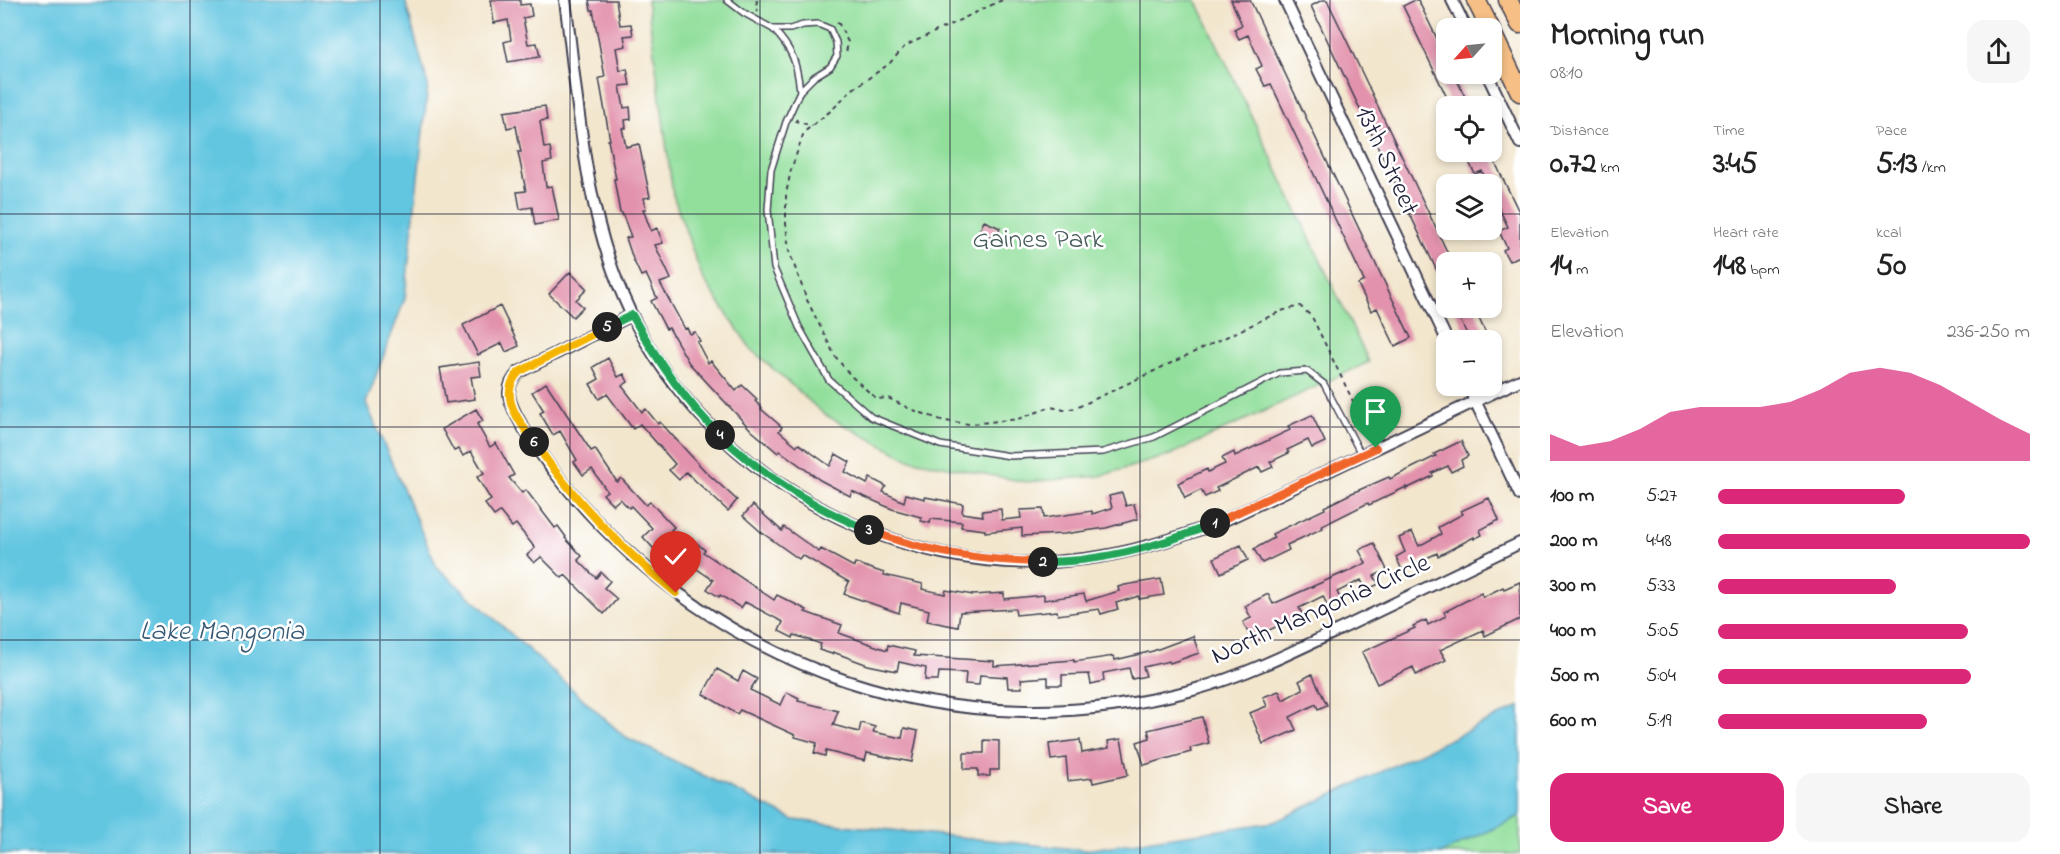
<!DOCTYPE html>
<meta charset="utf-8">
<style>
:root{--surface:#fff;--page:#f6f6f6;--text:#222;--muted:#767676;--accent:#db2777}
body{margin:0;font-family:"Indie Flower",sans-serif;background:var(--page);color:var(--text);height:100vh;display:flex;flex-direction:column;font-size:22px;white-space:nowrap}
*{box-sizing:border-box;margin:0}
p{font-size:20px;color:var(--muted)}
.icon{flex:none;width:33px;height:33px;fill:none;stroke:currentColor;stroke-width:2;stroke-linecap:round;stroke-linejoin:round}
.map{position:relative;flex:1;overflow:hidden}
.details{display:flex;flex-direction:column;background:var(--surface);width:540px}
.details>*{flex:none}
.needle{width:39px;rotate:243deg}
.tools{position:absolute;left:1436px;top:18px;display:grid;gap:12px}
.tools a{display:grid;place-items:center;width:66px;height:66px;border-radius:12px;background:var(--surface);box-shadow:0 3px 9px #0003;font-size:30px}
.pin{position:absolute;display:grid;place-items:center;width:51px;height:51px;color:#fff;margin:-62px -26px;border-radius:50% 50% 50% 0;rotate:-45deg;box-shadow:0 0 6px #0007}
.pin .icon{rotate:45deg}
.km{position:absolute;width:30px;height:30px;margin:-15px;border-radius:50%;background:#222;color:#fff;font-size:16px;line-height:30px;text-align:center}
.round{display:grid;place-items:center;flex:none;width:63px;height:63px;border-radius:18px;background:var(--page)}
.summary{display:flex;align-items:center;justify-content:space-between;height:102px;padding:0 30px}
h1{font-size:33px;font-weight:800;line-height:45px}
.metrics{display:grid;grid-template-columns:repeat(3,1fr);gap:9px;height:102px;padding:6px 30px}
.metrics div{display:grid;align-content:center}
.metrics b{font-size:30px;font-weight:800}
.metrics small{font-size:16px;font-weight:400}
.metrics p{font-size:16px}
.chart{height:168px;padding:12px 30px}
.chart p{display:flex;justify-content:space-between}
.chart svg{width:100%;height:108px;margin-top:6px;fill:var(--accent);opacity:.7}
.action{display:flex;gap:12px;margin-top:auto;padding:12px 30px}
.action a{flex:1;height:69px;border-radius:18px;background:var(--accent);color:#fff;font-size:24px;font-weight:800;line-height:69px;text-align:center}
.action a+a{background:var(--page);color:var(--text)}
ul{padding:0 30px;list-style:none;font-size:20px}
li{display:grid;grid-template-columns:96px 72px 1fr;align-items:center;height:45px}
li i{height:15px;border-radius:8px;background:var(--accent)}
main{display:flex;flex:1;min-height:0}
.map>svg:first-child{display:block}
.green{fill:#92df9c;stroke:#5a806c;stroke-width:1.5}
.water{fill:#63c6e1;stroke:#42748e;stroke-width:1.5}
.building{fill:#e292ac}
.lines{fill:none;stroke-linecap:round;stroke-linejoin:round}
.lane-casing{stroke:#413f51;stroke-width:8}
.street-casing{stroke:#413f51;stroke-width:14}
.primary-casing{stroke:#413f51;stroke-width:21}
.path{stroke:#413f51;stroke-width:2;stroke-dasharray:4.5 4.5;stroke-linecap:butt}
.lane{stroke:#fff;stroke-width:5}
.street{stroke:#fff;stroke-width:10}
.primary{stroke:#f5bf86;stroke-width:18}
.split-1-casing{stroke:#fff;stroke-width:12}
.split-2-casing{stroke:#fff;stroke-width:12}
.split-3-casing{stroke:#fff;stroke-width:12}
.split-4-casing{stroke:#fff;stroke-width:12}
.split-5-casing{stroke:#fff;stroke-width:12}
.split-6-casing{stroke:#fff;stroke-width:12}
.split-7-casing{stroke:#fff;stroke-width:12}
.split-1{stroke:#f0652b;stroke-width:8}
.split-2{stroke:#22a559;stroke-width:8}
.split-3{stroke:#f0652b;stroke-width:8}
.split-4{stroke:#22a559;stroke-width:8}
.split-5{stroke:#22a559;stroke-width:8}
.split-6{stroke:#f5b400;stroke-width:8}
.split-7{stroke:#f5b400;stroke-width:8}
.grid{fill:none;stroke:#22223b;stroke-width:1.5;stroke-opacity:0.55}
.labels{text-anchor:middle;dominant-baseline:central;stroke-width:5;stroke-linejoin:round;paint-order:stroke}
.street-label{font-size:27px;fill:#22223b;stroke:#fff}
.park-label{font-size:27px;fill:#445b58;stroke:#fff}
.water-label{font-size:28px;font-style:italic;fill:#395b75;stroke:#fff}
</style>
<main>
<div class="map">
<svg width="1520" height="854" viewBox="0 0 1520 854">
<rect width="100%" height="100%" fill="#fff"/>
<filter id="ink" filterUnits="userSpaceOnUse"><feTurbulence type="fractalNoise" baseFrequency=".0167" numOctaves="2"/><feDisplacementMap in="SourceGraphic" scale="12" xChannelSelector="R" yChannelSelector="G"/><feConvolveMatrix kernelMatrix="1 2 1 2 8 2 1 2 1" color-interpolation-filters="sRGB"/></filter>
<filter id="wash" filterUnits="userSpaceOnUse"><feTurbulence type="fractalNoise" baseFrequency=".008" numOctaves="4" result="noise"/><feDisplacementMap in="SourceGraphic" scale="24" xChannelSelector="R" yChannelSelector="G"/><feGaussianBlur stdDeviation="1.35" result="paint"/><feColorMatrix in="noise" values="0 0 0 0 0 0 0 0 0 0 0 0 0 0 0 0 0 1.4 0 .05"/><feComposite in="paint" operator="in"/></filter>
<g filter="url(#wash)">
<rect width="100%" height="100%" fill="#f2e6cd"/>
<path class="green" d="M647,0h549l173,362 -199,93 -70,21 -75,6 -117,-23 -83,-44 -74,-66 -49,-72 -29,-82z
M1520,815v39h-81z"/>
<path class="water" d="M0,0h405l23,85 -23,213 -39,105 71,164 187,169 170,84 291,30 189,-28 246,-116v110l-80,38h-1440z"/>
<g id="blocks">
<path class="building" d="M491,0h29v5l10,-1 2,12 -9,2 5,26 9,-1 3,14 -32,5 -4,-20 7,-2 -3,-20 -14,3z
M589,0h27l4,25 11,-1 2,11 -9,1 2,10 -10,2 4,23 7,-2 3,16 -10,1 4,22 6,-1 1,12 -6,1 1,8h-4l4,19 13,-3 11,53 -6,1 2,11h-3l8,22 6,-3 6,15 -8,2 16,34 -11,4 25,46 2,-1 3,6 5,-2 5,9 -3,1 11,21 3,-2 25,30 6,-6 15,14 -2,2 7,7 -1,1 21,18 -3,4 18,15 2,-2 31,22 6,-12 14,8 -5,10 22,12 3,-6 16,8 -3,6 21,10 2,-8 19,5v-2l38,7 -1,9 21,3 -1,-5 19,-2 1,11 19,-2 -1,-8 23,-1 1,9 48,-7v3l20,-6 -3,-12 13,-3 4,13 8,-2 4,15 -32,9 -42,6 -42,2v-8l-37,4v-2l-24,-3 1,-5 -31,-3 -1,4 -9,-2v-4l-29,-8 -40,-18 -2,5 -30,-16 -40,-29 -2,2 -26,-22 -63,-68 -20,-35 -3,1 -15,-28 6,-3 -11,-24 -5,2 -8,-17 -7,-21 5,-1 -9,-24h-2l-6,-34h2l-8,-39h2l-11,-62 6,-1 -12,-67h-2z
M1231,0h19l161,338 -16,8 -18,-38 -6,3 -13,-27 6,-3 -18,-39 -75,-158 -6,2 -9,-17 6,-3 -14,-31 -9,4 -5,-10 8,-4z
M1322,0h5l17,35 108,227h-6v28l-135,-284z
M1415,0h3l28,57v17h8l13,27 -11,5h-5l-48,-100z
M545,106l2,14 -7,1 4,27 6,-1 2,14 -9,2 3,24 6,-1 7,34 -24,5 -3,-18 -12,2 -3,-17 9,-1 -8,-39h3l-5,-26 -9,2 -3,-16z
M1472,152h18l30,62v42l-11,5 -6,-11 4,-2 -8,-17 9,-4 -17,-35v-8h-3l-6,-13 -7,3 -6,-12 7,-3z
M984,221l16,7 -4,11 -17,-7z
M570,272l17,17 -11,11 7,7 -10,10 -24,-23z
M500,306l19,40 -13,6 -4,-9 -24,12 -15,-30z
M1454,308h20l15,32h-19z
M608,358l10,19 6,-3 4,8 -6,4 20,26 4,-3 12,15 2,-2 46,50 31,28 -9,11 -42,-39 -7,8 -10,-10 6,-6 -35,-40 -7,5 -26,-35 -8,5 -9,-15 9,-5 -6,-12z
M479,362l2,14 -10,1 4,22 -29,4 -6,-35z
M546,383l45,68 4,-2 22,33 4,-4 25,27 4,-3 24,25 -3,3 16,15 5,-6 13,11 -2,2 71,48 3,-5 30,15 -2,2 37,13 -3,8 48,17 1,-5 27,6 -1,5 80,5v5l80,-6v2l40,-6 1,4 38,-9 40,-15 6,17 -29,10 -1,-2 -26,6 3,9 -14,3 -3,-11 -26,5 1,8 -13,3 -2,-10 -27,1v10h-14v-8l-27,2 1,9h-14l-1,-11 -27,-2 -1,10 -14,-1 1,-11 -27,-1 -1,8h-13l1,-12 -27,-6 -2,9 -29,-6 -35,-13 -1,2 -13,-4 2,-6 -27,-9 -1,3 -14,-7 4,-9 -38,-20 -4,6 -21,-13 -1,2 -12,-8 6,-9 -22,-15 -8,9 -30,-26 -10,-11 9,-9 -21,-22 -2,2 -9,-9 -7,6 -10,-11 4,-3 -15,-22 -9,6 -9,-13 3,-2 -17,-29 -7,4 -13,-22 4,-2 -12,-19z
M476,409l7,12 -6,3 13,23 6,-4 18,32 -5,3 13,15 4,-3 29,38 3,-2 8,11 -1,1 17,18 -4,4 18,18 5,-6 9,9 -6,7 13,11 -13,15 -39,-39 -3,3 -21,-21 -7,6 -7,-8 8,-7 -19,-24 -4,3 -12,-15 -6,4 -9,-12 6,-4 -14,-23 7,-4 -13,-22 -8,5 -4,-7 -5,2 -12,-22z
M1312,415l13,27 -13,6 -4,-8 -21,10 2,3 -19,9 3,5 -11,5 -3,-5 -43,21 2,3 -13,6 -4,-7 -16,8 -7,-15 29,-14 1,3 17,-8 -3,-6 12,-6 1,4 55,-26 -2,-4z
M1461,441l7,15 -7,4 2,6 -12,6 -3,-6 -16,7 1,3 -27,13v-2l-37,18 -1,-2 -46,23 1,2 -36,17 2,5 -27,13 -8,-14 20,-11 -2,-4 53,-25 -1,-2 28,-14 37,-16 1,2 46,-23 -2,-2z
M1489,498l10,22 -19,10 2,5 -8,4v-2l-36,19 -1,-3 -35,17 -6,-13 9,-5 -6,-14 13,-6 7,14 22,-12 -3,-7 25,-13 -2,-3z
M753,505l29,26 2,-4 35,25 2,-3 33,18 1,-4 29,10v2l39,9 -1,5 23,5 1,-4 27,5 31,-2v6l40,-4v5l40,-6 2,7 33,-10 -1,-4 7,-2 36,-6 3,16 -25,4v-3l-23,7 2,6 -17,5 -2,-5 -41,6 -1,-4 -41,4 -1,-6 -55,3 -2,15 -31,-6 2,-11 -28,-7 -2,10 -55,-19 5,-12 -47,-27 -3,4 -38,-27 -18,-16z
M1374,543l13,27 -13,6 5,8 -13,6 -5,-10 -24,12 4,8 -13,7 -5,-11 -24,12 5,9 -13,6 -1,-3 -27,13 2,4 -12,6 -10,-21 8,-4 -6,-12 23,-12 5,10 70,-31v1l23,-11 -7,-13z
M1241,545l7,15 -27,13 -7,-15z
M1520,582v37l-35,17 -2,-6 -43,20 6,10 -30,15 -3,-8 -36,17 -15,-32 53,-24 -2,-2 13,-6 2,5 18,-9 -2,-4 37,-19 2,4 20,-10 1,2z
M717,669l21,12 5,-10 14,8 -7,11 31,15 6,-13 12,6 -1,3 40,10 -5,14 26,7 2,-9 14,4 -2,5 29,6 2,-10 14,3 -6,31 -45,-9 -2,8 -39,-10 -1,5 -11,-3 3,-10 -22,-6v-2l-55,-25 -3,4 -34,-20z
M1312,674l15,31 -9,4 -2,-5 -26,13 6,13 -33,14 -13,-31 17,-7 -4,-9 16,-6 4,9 20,-11 -4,-8z
M1202,717l7,26 -19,5 1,4 -47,13 -7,-23 13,-4 -2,-8z
M1121,739l7,36 -35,8 -1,-5 -24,3 -2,-23 -15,2 -2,-16 31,-4 2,13 27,-5 -1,-7z
M984,740l15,1v29h-9v6h-12v-7h-14v-16h20z"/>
</g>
</g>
<g filter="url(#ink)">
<use href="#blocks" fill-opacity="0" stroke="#413f51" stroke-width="1.5"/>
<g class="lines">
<g class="lane-casing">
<path id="lane" d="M727,0l17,13 29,16h17l13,-4 15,-1 12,5 6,13 1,14 -7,11 -16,10 -14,14 -14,31 -15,48 -3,40 6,58 25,59 30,53 42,37 69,28 70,11 93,-4 51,-15 126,-64 27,-2 17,13 37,70
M773,29c20,21 24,34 27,62"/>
</g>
<g class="street-casing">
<path id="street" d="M565,0c13,99 18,203 58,296 74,175 272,288 461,263 50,-6 96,-21 143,-40l293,-139
M1285,0l162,340
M1452,0l14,28
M1487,74l33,69
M632,315l-113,57c-6,6 -10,12 -10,21 0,21 41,74 55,91 154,188 392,269 629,206 54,-15 104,-40 154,-64 58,-28 115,-55 173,-83
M1468,386l52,109"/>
</g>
<g class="primary-casing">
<path id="primary" d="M1476,0l14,28
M1508,0l12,24
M1491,31l29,61"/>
</g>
<path class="path" d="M757,0l-1,7 2,4
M1002,0l-97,46 -16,18 -39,27 -17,18 -29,23 -13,38 -5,24v30l3,27 18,49 28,56 16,20 26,23 11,-1 20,10 36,13 26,3 48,-5 33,-12 13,3 12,-2 205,-97 19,-5 12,11 60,123
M837,23l2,1 9,18 -2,11
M797,119l-1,2 16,5"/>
<use href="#lane" class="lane"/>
<use href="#street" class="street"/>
<use href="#primary" class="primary"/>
</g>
</g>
<g class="lines" filter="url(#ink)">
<g class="split-1-casing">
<path id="split-1" d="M1215,523l161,-75"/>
</g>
<g class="split-2-casing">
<path id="split-2" d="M1043,562c59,0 118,-16 172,-39"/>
</g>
<g class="split-3-casing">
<path id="split-3" d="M869,530c56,23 114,31 174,32"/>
</g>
<g class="split-4-casing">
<path id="split-4" d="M720,435c44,41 93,73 149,95"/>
</g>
<g class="split-5-casing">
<path id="split-5" d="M607,327l25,-12c24,44 52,85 88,120"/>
</g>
<g class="split-6-casing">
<path id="split-6" d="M534,442c-15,-21 -37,-47 -15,-70l88,-45"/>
</g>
<g class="split-7-casing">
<path id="split-7" d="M534,442c40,58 87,107 142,151"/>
</g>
<use href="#split-1" class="split-1"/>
<use href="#split-2" class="split-2"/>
<use href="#split-3" class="split-3"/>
<use href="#split-4" class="split-4"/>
<use href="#split-5" class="split-5"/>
<use href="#split-6" class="split-6"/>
<use href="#split-7" class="split-7"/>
</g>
<path class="grid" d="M190,0v854M380,0v854M570,0v854M760,0v854M950,0v854M1140,0v854M1330,0v854M0,214h1446M1491,214h29M0,427h1520M0,640h1520"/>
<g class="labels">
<g class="street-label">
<text transform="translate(1386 161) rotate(65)">13th Street</text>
<text transform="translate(1321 610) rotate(-24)">North Mangonia Circle</text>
</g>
<g class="park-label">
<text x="1038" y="240">Gaines Park</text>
</g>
<g class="water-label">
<text x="222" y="632">Lake Mangonia</text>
</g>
</g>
</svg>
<div class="tools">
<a><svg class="needle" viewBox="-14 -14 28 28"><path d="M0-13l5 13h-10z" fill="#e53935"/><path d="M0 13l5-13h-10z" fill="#767676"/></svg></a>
<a><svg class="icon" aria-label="locate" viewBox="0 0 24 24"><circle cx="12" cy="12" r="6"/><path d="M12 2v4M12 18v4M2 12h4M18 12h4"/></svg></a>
<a><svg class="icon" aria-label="layers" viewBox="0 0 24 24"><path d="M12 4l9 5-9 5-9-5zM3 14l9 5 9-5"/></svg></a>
<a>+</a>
<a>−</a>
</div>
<div class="pin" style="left:1376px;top:448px;background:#1e9e55"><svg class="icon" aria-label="arrive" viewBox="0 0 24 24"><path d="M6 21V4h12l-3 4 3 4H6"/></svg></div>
<div class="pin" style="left:676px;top:593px;background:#d93025"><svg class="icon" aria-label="check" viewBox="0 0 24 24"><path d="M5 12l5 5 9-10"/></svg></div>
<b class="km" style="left:1215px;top:523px">1</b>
<b class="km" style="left:1043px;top:562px">2</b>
<b class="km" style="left:869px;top:530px">3</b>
<b class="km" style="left:720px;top:435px">4</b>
<b class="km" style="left:607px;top:327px">5</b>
<b class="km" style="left:534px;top:442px">6</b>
</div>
<section class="details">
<div class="summary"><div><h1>Morning run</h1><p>08:10</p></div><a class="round"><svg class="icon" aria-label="share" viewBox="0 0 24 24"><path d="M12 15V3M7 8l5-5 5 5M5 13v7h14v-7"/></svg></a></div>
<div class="metrics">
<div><p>Distance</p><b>0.72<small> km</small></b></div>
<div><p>Time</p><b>3:45</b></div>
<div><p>Pace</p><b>5:13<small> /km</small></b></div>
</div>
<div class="metrics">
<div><p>Elevation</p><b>14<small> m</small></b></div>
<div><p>Heart rate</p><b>148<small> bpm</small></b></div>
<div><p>kcal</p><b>50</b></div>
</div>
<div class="chart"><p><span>Elevation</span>236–250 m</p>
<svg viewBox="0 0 160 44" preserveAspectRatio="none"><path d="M0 44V33L10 38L20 36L30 31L40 24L50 22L60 22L70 22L80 20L90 15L100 8L110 6L120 8L130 13L140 20L150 27L160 33V44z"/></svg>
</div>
<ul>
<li><b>100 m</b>5:27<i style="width:60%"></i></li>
<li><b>200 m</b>4:48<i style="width:100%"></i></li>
<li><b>300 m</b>5:33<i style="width:57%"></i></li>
<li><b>400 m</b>5:05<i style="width:80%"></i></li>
<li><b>500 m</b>5:04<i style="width:81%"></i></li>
<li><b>600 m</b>5:19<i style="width:67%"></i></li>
</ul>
<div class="action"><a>Save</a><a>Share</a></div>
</section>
</main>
